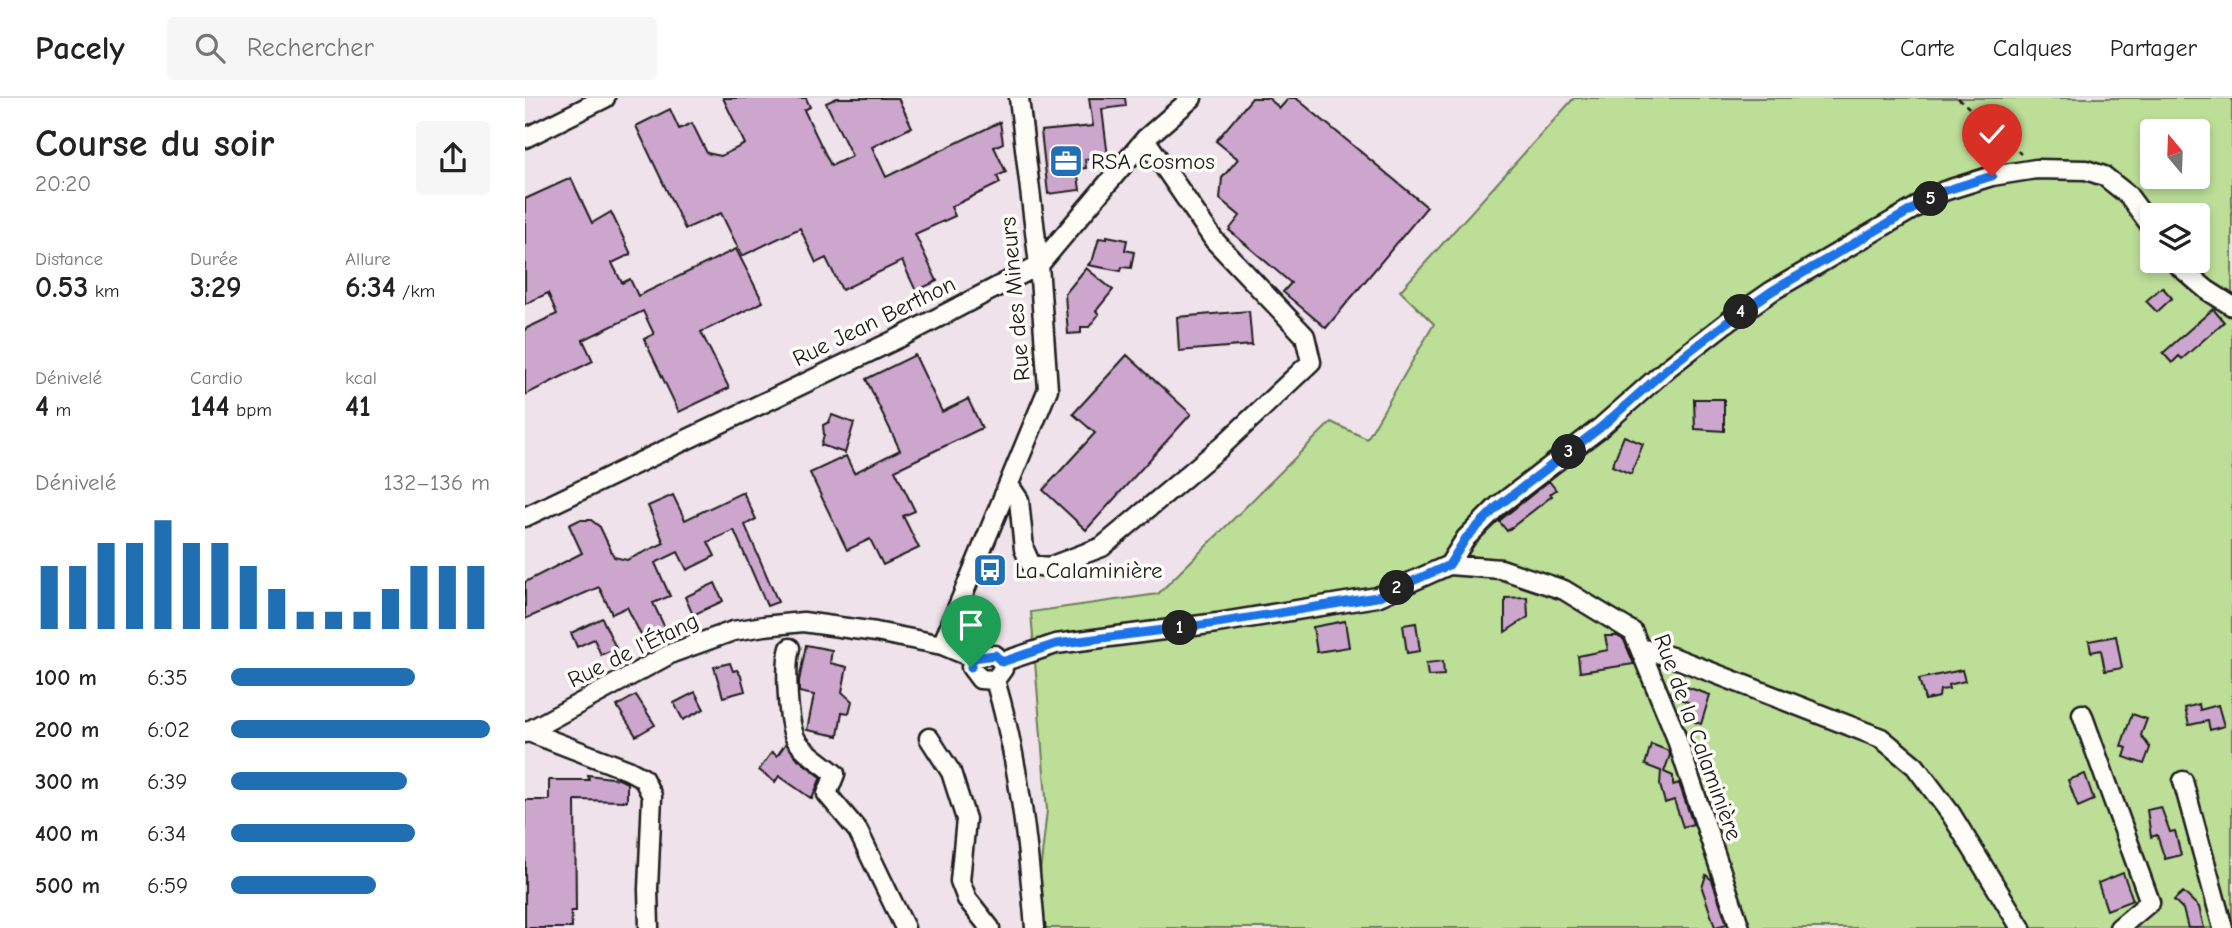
<!DOCTYPE html>
<html lang="fr">
<meta charset="utf-8">
<style>
:root{--surface:#fff;--page:#f6f6f6;--text:#222;--muted:#767676;--line:#e0e0e0;--accent:#1f6fb2}
body{margin:0;font-family:"Comic Neue",sans-serif;background:var(--page);color:var(--text);height:100vh;display:flex;flex-direction:column;font-size:26px;white-space:nowrap}
*{box-sizing:border-box;margin:0}
p{font-size:23px;color:var(--muted)}
.icon{flex:none;width:38px;height:38px;fill:none;stroke:currentColor;stroke-width:2;stroke-linecap:round;stroke-linejoin:round}
.map{position:relative;flex:1;overflow:hidden}
.side{display:flex;flex-direction:column;background:var(--surface);width:525px}
.side>*{flex:none}
.needle{width:46px;rotate:341deg}
.tools{position:absolute;left:1615px;top:21px;display:grid;gap:14px}
.tools a{display:grid;place-items:center;width:70px;height:70px;border-radius:7px;background:var(--surface);box-shadow:0 4px 10px #0003;font-size:35px}
.pin{position:absolute;display:grid;place-items:center;width:60px;height:60px;color:#fff;margin:-72px -30px;border-radius:50% 50% 50% 0;rotate:-45deg;box-shadow:0 0 7px #0007}
.pin .icon{rotate:45deg}
.km{position:absolute;width:35px;height:35px;margin:-18px;border-radius:50%;background:#222;color:#fff;font-size:19px;line-height:35px;text-align:center}
.round{display:grid;place-items:center;flex:none;width:74px;height:74px;border-radius:7px;background:var(--page)}
.overview{display:flex;align-items:center;justify-content:space-between;height:119px;padding:0 35px}
h1{font-size:38px;font-weight:800;line-height:52px}
.figures{display:grid;grid-template-columns:repeat(3,1fr);gap:10px;height:119px;padding:7px 35px}
.figures div{display:grid;align-content:center}
.figures b{font-size:30px;font-weight:800}
.figures small{font-size:19px;font-weight:400}
.figures p{font-size:19px}
.chart{height:196px;padding:14px 35px}
.chart p{display:flex;justify-content:space-between}
.chart svg{width:100%;height:126px;margin-top:7px;stroke:var(--accent);stroke-width:6}
ul{padding:0 35px;list-style:none;font-size:23px}
li{display:grid;grid-template-columns:112px 84px 1fr;align-items:center;height:52px}
li i{height:18px;border-radius:9px;background:var(--accent)}
header{display:flex;align-items:center;gap:42px;box-sizing:border-box;height:98px;padding:0 35px;background:var(--surface);border-bottom:2px solid var(--line)}
header strong{font-size:33px}
nav{display:flex;gap:38px;margin-inline-start:auto;font-size:24px}
.search{width:490px;height:63px;background:var(--page);display:flex;align-items:center;gap:18px;box-sizing:border-box;padding:0 24px;border-radius:7px;color:var(--muted);font-size:26px}
main{display:flex;flex:1;min-height:0}
.map>svg:first-child{display:block}
.green{fill:#bcde97;stroke:#6c7d5a;stroke-width:2;fill-rule:evenodd}
.building{fill:#cda6cd;stroke:#1c1c1c;stroke-width:2}
.lines{fill:none;stroke-linecap:round;stroke-linejoin:round}
.minor-casing{stroke:#1c1c1c;stroke-width:23}
.path{stroke:#1c1c1c;stroke-width:2.5;stroke-dasharray:5 5;stroke-linecap:butt}
.minor{stroke:#fdfcf7;stroke-width:18}
.route-casing{stroke:#fff;stroke-width:14}
.route{stroke:#1a73e8;stroke-width:9}
.labels{text-anchor:middle;dominant-baseline:central;stroke-width:7;stroke-linejoin:round;paint-order:stroke}
.poi-label{font-size:23px;fill:#1c1c1c;stroke:#fdfcf7;text-anchor:start}
.street-label{font-size:23px;fill:#1c1c1c;stroke:#fdfcf7}
</style>
<header>
<strong>Pacely</strong>
<div class="search"><svg class="icon" aria-label="search" viewBox="0 0 24 24"><circle cx="10" cy="10" r="6"/><path d="M15 15l6 6"/></svg>Rechercher</div>
<nav><a>Carte</a><a>Calques</a><a>Partager</a></nav>
</header>
<main>
<section class="side">
<div class="overview"><div><h1>Course du soir</h1><p>20:20</p></div><a class="round"><svg class="icon" aria-label="share" viewBox="0 0 24 24"><path d="M12 15V3M7 8l5-5 5 5M5 13v7h14v-7"/></svg></a></div>
<div class="figures">
<div><p>Distance</p><b>0.53<small> km</small></b></div>
<div><p>Durée</p><b>3:29</b></div>
<div><p>Allure</p><b>6:34<small> /km</small></b></div>
</div>
<div class="figures">
<div><p>Dénivelé</p><b>4<small> m</small></b></div>
<div><p>Cardio</p><b>144<small> bpm</small></b></div>
<div><p>kcal</p><b>41</b></div>
</div>
<div class="chart"><p><span>Dénivelé</span>132–136 m</p>
<svg viewBox="0 0 160 44" preserveAspectRatio="none"><path d="M5 44V22M15 44V22M25 44V14M35 44V14M45 44V6M55 44V14M65 44V14M75 44V22M85 44V30M95 44V38M105 44V38M115 44V38M125 44V30M135 44V22M145 44V22M155 44V22"/></svg>
</div>
<ul>
<li><b>100 m</b>6:35<i style="width:71%"></i></li>
<li><b>200 m</b>6:02<i style="width:100%"></i></li>
<li><b>300 m</b>6:39<i style="width:68%"></i></li>
<li><b>400 m</b>6:34<i style="width:71%"></i></li>
<li><b>500 m</b>6:59<i style="width:56%"></i></li>
</ul>
</section>
<div class="map">
<svg width="1707" height="830" viewBox="0 0 1707 830">
<rect width="100%" height="100%" fill="#efe2ea"/>
<filter id="ink" filterUnits="userSpaceOnUse"><feTurbulence type="fractalNoise" baseFrequency=".0143" numOctaves="2"/><feDisplacementMap in="SourceGraphic" scale="14" xChannelSelector="R" yChannelSelector="G"/><feConvolveMatrix kernelMatrix="1 2 1 2 8 2 1 2 1" color-interpolation-filters="sRGB"/></filter>
<g filter="url(#ink)">
<path class="green" d="M1049,0h658v830h-1198l13,-118 -16,-198 127,-18 173,-172 36,17 67,-115 -34,-33zM1628,33h45v46h-45zM1628,117h45v46h-45z"/>
<path class="building" d="M198,0h83l4,9 -6,3 27,56 21,-10 -26,-53 11,-5h61l14,29 -40,20 14,30 114,-55 3,21 -9,4 12,25 -9,4 3,7 -49,24 4,9 -40,18 22,47 -21,10 -14,-30 -60,29 -16,-32 -10,5 -16,-35 -58,28 -21,-43 -36,16 -49,-103 34,-17 9,20 13,-6 15,30 14,3 24,-12z
M564,0h36l1,8 -24,3 6,48 -23,2 1,9 -9,1 3,21 -32,4 -7,-63 52,-5z
M727,0h16l12,10 9,-10h7l131,109 -101,121 -43,-36 8,-9 -62,-53 11,-14 -20,-17 2,-21 16,-19 -22,-18z
M46,80l21,45 19,-11 20,42 -19,9 10,20 8,-4 8,17 98,-47 27,53 -62,30 28,56 -50,24 -35,-73 10,-5 -11,-23 -60,29 10,21 -68,34v-66l32,-15 -9,-21 -23,11v-105z
M582,138l20,4 -2,10 9,2 -3,16 -9,-1 -1,4 -33,-6 5,-6 6,-21 8,1z
M561,170l27,22 -17,21 3,3 -10,13h-8v6l-13,1 -3,-40z
M1637,189l10,11 -15,14 -11,-11z
M1688,211l11,13 -42,37 -3,-3 -7,7 -9,-10z
M724,213l3,34 -73,6 -2,-34z
M390,257l27,57 26,-13 14,29 -87,42 20,41 -12,5 16,32 -36,17 -13,-26 -23,11 -37,-77 36,-17 8,17 46,-23 -34,-71z
M602,257l64,59 -105,116 -43,-40 52,-57 -22,-19z
M1169,301h30v32l-29,-2z
M307,317l22,8 -9,30 -24,-8 3,-10 -1,-10 6,-3z
M1099,338l19,8 -12,30 -19,-8z
M1024,383l7,9 -6,4 2,2 -45,35 -8,-10z
M218,394l13,27 -11,6 33,77 -11,4 -33,-76 -26,12 7,14 -28,14 -9,-18 -23,11 15,33 -17,7 15,31 -22,11 -19,-38 -15,7 -13,-27 -74,32v-37l57,-29 -13,-28 10,-5h12l9,7 14,30 13,3 37,-17 -16,-37 25,-11 12,25z
M190,485l8,18 -30,14 -8,-18z
M1002,499l1,20 -23,15v-34z
M77,520l14,30 -15,7 -7,-16 -17,8 -6,-14z
M820,523l4,26 -32,5 -4,-25z
M891,525l4,28 -13,2 -4,-28z
M1080,538h12l7,4 10,24 -54,8 -2,-16 30,-6z
M1591,538l6,32 -17,3 -4,-21 -10,2 -2,-11z
M281,547l26,5 -2,13 17,4 -5,25 10,9 -3,12 -7,-1 -4,24 -31,-6 7,-35 -15,-3v-11z
M918,563l1,14 -16,1 -2,-13z
M205,565l3,8 4,-1 4,6 4,15 -22,6 -9,-30z
M1437,572l3,11 -17,4 1,4 -9,1 -1,7 -14,3 -6,-21z
M1156,587l29,10 -9,29 -18,-6 5,-16 -11,-4z
M170,594l9,17 -21,11 -9,-17z
M111,597l19,30 -19,11 -19,-30z
M1674,606l1,6 18,-5 6,21 -14,4 -2,-9 -19,4 -4,-17z
M1607,616l15,5 -6,16 9,13 -6,16 -20,-7 3,-9 -6,-2z
M261,645l12,16 23,18 -9,22 -33,-23 -4,6 -16,-12 13,-18 5,4z
M1126,646l18,7 1,4 -6,17 9,4v9l6,-2 14,41 -10,3 -9,-27 -9,3 -5,-18 1,-14 -16,-6z
M1560,676l9,26 -16,7 -10,-27z
M63,677l31,4 8,4v18l-52,-1 1,111h-5l1,17h-47v-128h24v-20h40z
M1636,709l9,25 5,-1 6,24 -16,4 -8,-24 -6,2 -4,-27z
M1598,775l10,27 -26,10 -9,-27z
M1181,777l6,5 15,44 -12,3 -13,-39z
M1658,794l16,15 5,21h-16l-5,-19 -9,-9z"/>
<g class="lines">
<g class="minor-casing">
<path id="minor" d="M0,40l80,-40
M1648,163l34,29 25,16
M484,387l10,15 5,49 7,16 18,2 53,-20 119,-100 90,-85 -6,-26 -91,-96 -69,-101
M0,419l374,-179 140,-73 106,-126 47,-41
M924,467l52,4 63,21 69,42 41,99 66,197
M417,547l106,-256 -9,-124 -20,-167
M265,550c-5,16 -3,80 7,93 9,13 27,23 38,33l-8,20 31,37 47,97
M1115,550l35,10 206,80 34,28 36,48 70,114
M459,557h11l7,7 1,7 -8,11 -15,-1 -9,-12 2,-9z
M477,564l54,-18 161,-21 160,-26 72,-32 17,-27 32,-32 102,-78 69,-61 57,-44 46,-32 172,-100 48,-15 44,-7 50,1 18,6 24,19 25,34
M470,582c24,81 33,164 40,248
M1557,616l68,188 -31,26
M4,634l99,38 15,8 9,18 -4,93 1,39
M0,635l147,-80 61,-22 31,-5 39,-4 73,10 66,13 31,13
M404,640l22,34 15,47 -6,62 7,18 23,29
M1658,683l40,147"/>
</g>
<path class="path" d="M1433,0l63,56"/>
<use href="#minor" class="minor"/>
</g>
</g>
<g class="lines" filter="url(#ink)">
<g class="route-casing">
<path id="route" d="M446,569l2,-9 22,-3 7,7 54,-18 161,-21 160,-26 72,-32 17,-27 32,-32 102,-78 69,-61 57,-44 46,-32 172,-100 48,-15"/>
</g>
<use href="#route" class="route"/>
</g>
<defs>
<g id="office-square" transform="scale(1.75)"><rect x="-9" y="-9" width="18" height="18" rx="4" fill="#1f6fb2" stroke="#fdfcf7"/><path d="M-6-3h4V-5.5h4V-3h4V5H-6ZM-1-4.5V-3h2v-1.5ZM-6 0V1H6V0Z" fill="#fff"/></g>
<g id="bus-square" transform="scale(1.75)"><rect x="-9" y="-9" width="18" height="18" rx="4" fill="#1f6fb2" stroke="#fdfcf7"/><path d="M-5-6H5V4H4V6H2V4H-2V6H-4V4H-5ZM-3.5-4V0h7V-4ZM-3.5 1.2v1.5H-2V1.2ZM2 1.2v1.5H3.5V1.2Z" fill="#fff"/></g>
</defs>
<g fill-rule="evenodd">
<use href="#office-square" x="541" y="63"/>
<use href="#bus-square" x="465" y="472"/>
</g>
<g class="labels">
<g class="poi-label">
<text x="566" y="63">RSA Cosmos</text>
<text x="490" y="472">La Calaminière</text>
</g>
<g class="street-label">
<text transform="translate(490 201) rotate(-95)">Rue des Mineurs</text>
<text transform="translate(349 223) rotate(-26)">Rue Jean Berthon</text>
<text transform="translate(108 552) rotate(-26)">Rue de l'Étang</text>
<text transform="translate(1173 639) rotate(70)">Rue de la Calaminière</text>
</g>
</g>
</svg>
<div class="tools">
<a><svg class="needle" viewBox="-14 -14 28 28"><path d="M0-13l5 13h-10z" fill="#e53935"/><path d="M0 13l5-13h-10z" fill="#767676"/></svg></a>
<a><svg class="icon" aria-label="layers" viewBox="0 0 24 24"><path d="M12 4l9 5-9 5-9-5zM3 14l9 5 9-5"/></svg></a>
</div>
<div class="pin" style="left:446px;top:569px;background:#1e9e55"><svg class="icon" aria-label="arrive" viewBox="0 0 24 24"><path d="M6 21V4h12l-3 4 3 4H6"/></svg></div>
<div class="pin" style="left:1467px;top:78px;background:#d93025"><svg class="icon" aria-label="check" viewBox="0 0 24 24"><path d="M5 12l5 5 9-10"/></svg></div>
<b class="km" style="left:655px;top:530px">1</b>
<b class="km" style="left:872px;top:490px">2</b>
<b class="km" style="left:1044px;top:354px">3</b>
<b class="km" style="left:1216px;top:214px">4</b>
<b class="km" style="left:1406px;top:101px">5</b>
</div>
</main>
